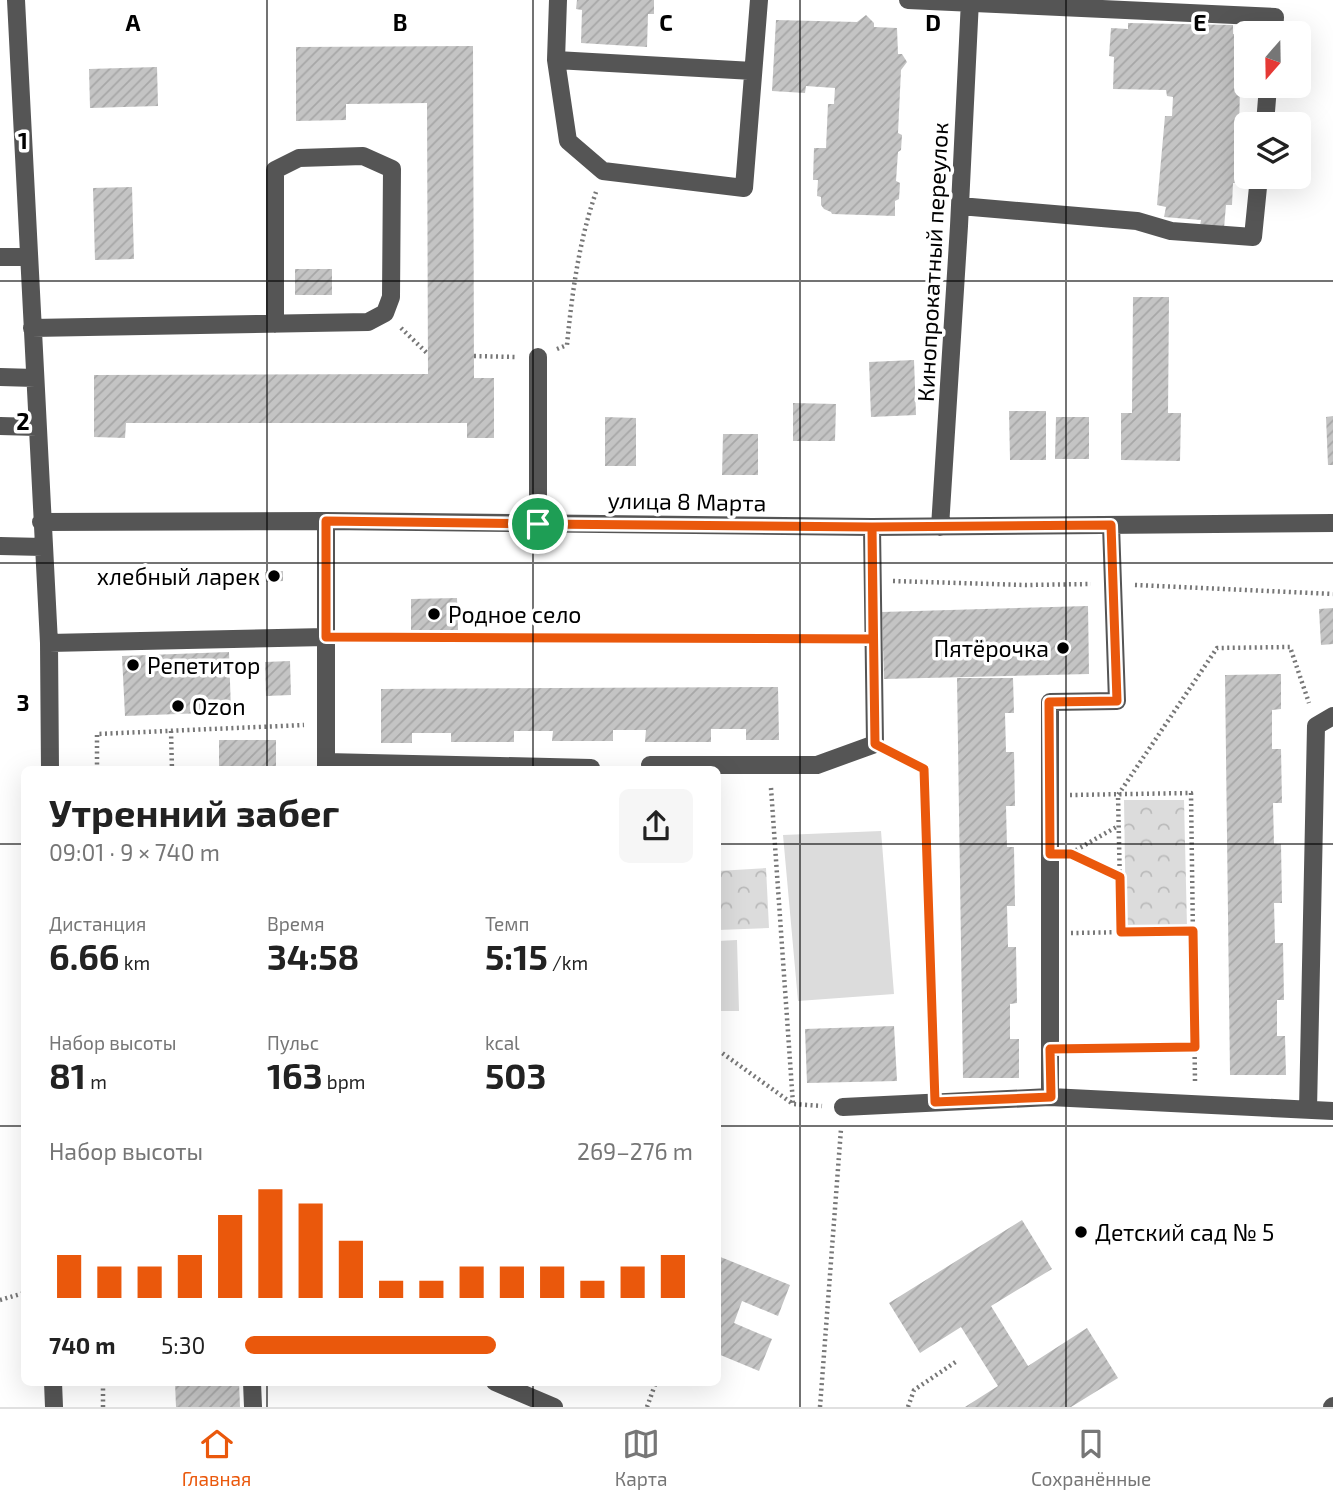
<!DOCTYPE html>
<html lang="ru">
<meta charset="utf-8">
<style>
:root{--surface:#fff;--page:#f6f6f6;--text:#222;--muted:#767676;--line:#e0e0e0;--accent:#ea580c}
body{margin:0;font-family:"Exo 2",sans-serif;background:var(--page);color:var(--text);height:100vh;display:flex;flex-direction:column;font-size:26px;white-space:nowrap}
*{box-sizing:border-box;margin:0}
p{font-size:23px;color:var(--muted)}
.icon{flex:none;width:38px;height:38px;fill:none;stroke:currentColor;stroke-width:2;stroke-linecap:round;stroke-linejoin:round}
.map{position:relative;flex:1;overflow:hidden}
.sheet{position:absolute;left:21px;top:766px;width:700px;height:620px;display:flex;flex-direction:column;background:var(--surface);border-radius:10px;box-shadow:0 7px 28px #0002}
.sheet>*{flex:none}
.needle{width:46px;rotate:200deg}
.buttons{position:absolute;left:1234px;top:21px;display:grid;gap:14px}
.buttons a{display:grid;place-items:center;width:77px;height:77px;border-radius:10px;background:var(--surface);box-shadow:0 7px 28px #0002;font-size:35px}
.pin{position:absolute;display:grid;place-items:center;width:60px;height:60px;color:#fff;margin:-30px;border:4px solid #fff;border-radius:50%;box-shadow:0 2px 7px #0007}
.round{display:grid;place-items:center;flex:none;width:74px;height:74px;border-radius:10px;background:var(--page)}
.summary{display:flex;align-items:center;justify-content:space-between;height:119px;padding:0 28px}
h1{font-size:38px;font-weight:700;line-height:52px}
.figures{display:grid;grid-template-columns:repeat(3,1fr);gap:10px;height:119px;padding:7px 28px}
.figures div{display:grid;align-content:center}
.figures b{font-size:35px;font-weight:700}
.figures small{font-size:19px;font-weight:400}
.figures p{font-size:19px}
.chart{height:196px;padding:14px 28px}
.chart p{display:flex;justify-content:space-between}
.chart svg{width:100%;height:126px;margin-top:7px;stroke:var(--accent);stroke-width:6}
ul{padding:0 28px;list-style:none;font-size:23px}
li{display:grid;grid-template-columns:112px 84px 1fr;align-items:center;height:52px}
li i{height:18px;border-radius:9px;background:var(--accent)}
.dock{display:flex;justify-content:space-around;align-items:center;height:98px;border-top:2px solid var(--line);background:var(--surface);font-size:19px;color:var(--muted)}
.dock a{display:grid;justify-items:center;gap:4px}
.dock .active{color:var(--accent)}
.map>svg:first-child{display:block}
.park{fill:url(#park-crowns)}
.pitch{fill:#dcdcdc}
.building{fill:url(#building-hatch)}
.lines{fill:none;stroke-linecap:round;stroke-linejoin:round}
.path{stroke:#777;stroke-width:4.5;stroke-dasharray:2 3.5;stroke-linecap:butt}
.minor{stroke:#555;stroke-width:18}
.route-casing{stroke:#fff;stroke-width:14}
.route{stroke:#ea580c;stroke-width:9}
.grid{fill:none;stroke:#000;stroke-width:2;stroke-opacity:0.55}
.poi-dot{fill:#000;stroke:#fff;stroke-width:2.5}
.labels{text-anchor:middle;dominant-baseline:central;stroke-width:7;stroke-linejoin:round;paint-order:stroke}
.street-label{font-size:23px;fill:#000;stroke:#fff}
.poi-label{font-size:23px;fill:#000;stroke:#fff;text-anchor:start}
.grid-label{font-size:23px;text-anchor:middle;font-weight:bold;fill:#000;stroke:#fff;stroke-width:7;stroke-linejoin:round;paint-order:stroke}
</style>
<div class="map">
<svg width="1333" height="1407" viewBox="0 0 1333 1407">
<defs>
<pattern id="park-crowns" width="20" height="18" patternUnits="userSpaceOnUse" patternTransform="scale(1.75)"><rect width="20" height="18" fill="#dcdcdc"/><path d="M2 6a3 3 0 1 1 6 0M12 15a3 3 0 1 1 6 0" fill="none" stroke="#bbb"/></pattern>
<pattern id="building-hatch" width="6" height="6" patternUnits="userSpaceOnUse" patternTransform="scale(1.75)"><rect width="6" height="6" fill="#c4c4c4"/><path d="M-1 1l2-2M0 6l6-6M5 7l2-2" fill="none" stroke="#a7a7a7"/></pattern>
</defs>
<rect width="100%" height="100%" fill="#fff"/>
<path class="park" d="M1124,800h60l3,127 -61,1z
M766,868l3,60 -51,2v-59z"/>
<path class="pitch" d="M881,831l13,163 -96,7 -15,-166z
M737,940l2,71h-21v-70z"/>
<path class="building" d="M577,0h77v14h-6l-1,33 -66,-4 1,-33 -6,-1z
M866,15l8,8v4l23,1 1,26h4l5,8 -6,8 -3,63 4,2 -1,15 -3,2 -2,29 4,2 -1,16 -4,2v15l-63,-2 -1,-2 -7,-3 -3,-4v-8l-4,-1 1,-16h-5l1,-32h12l2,-44h6l1,-16 -29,-2 -1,7 -33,-2 4,-71 81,2z
M1128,23l105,2v9h8l-1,22h6v28h-6l-1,48h7v30l-9,1 1,20h-5l-1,22h-6l-2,23 -24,-2 1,-6 -37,-3 2,-10 -9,-2 8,-89h7l1,-19 -6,-1 -1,-6 -53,-1 1,-32 -5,-1 2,-28 17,1z
M473,46l1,332h20v60h-27v-15h-341l-1,15 -31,-1v-62l334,-1 -1,-271 -81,1v16l-50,1v-74z
M157,67l1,39 -68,2 -1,-39z
M132,187l2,72 -39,1 -2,-72z
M295,269h37v26h-37z
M1133,297h36l-1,116h13l-1,48 -59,-1v-47h11z
M914,360l2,55 -45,2 -2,-55z
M793,403l43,1 -1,37h-42z
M1009,411h37v49h-36z
M1333,416v49h-5l-2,-48z
M605,417l31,1v48h-31z
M1056,417h33v42h-34z
M723,434h35v41h-36z
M283,571v10l-17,1 -1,-10z
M457,598l1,32h-47v-31z
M1088,606l1,68 -205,5 -2,-67z
M1333,608v36l-12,1 -2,-36z
M229,652l2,60 -106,4 -3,-60z
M290,661l1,34 -25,1 -1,-34z
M1281,674v35l-9,1v39h9l1,54h-9l1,41h7l1,59h-8l1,40h8l1,57h-7v36h8l1,39h-56l-5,-400z
M957,678h56l1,35h-9l1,39h8l1,54h-9l1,41h7l1,59h-8l1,41h8l1,56 -7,1v35h9v39h-56z
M778,687l1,53h-33v-11h-35v13h-66l1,-12h-33v11h-61l1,-10h-39v11h-63v-9h-39v10h-31v-54z
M219,740h57v30h-57z
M894,1026l3,55 -90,2 -2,-54z
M1022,1220l30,49 -61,37 37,60 59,-38 31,50 -47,29h-106l33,-21 -37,-59 -41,26 -31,-50z
M718,1256l72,29 -12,31 -36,-15 -8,22 38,16 -13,32 -41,-17z
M175,1382h64l1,25h-64z"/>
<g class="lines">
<path class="path" d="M401,328l27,26
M557,349l10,-4c5,-52 12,-104 29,-153
M474,356l41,1
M893,581l132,4 66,-1
M1135,585l198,9
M349,637l503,2
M171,731l1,39
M894,754l30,15 10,311
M97,770v-36l207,-9
M771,788l22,316
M1070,795l121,-2 4,288h3
M1071,853l47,-27
M1073,855l47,22
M1121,932l-3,-137 99,-147 73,-1 19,56
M1071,933l122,-2
M1073,1049l122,-2
M718,1050l75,54 29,2
M0,1300l24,-7
M103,1407v-25
M647,1407l9,-25
M820,1407l21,-278
M908,1407l6,-17 43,-29"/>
<path class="minor" d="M16,0l33,643 1,127
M558,0l-2,60 12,81 35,30 141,17 15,-188
M908,0l367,17 -1,16
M556,60l197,11
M1265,124l3,-38
M960,206l177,15 34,10 82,6 6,-60
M0,257h28
M32,328l336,-6 17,-9 6,-16 1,-128 -29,-13 -64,2 -24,12v154
M0,377l35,1
M0,426l37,1
M326,521v249
M41,522l285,-1 546,6 461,-4
M538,524v-167
M940,527l19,-301 11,-226
M0,546l43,1
M49,643l277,-6
M326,762l265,6
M650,765h167l58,-21 -3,-217
M1050,1097v-395l67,-1 -6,-176
M843,1107l207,-10 283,14
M1308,1110l8,-384 17,-10
M53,1382l1,25
M252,1382l1,25
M495,1382l59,25
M1332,1407l1,-1"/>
</g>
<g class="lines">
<g class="route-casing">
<path id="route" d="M538,524l334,3 3,217 49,25 11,333 116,-5 -1,-48 145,-2 -2,-116 -72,1 -1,-55 -49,-23h-21l-1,-152 68,-1 -6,-176 -239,2 1,112 -547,-2v-116l212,3"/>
</g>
<use href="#route" class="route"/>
</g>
<path class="grid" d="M267,0v770M533,0v770M800,0v1407M1066,0v1407M0,281h1333M0,563h1333M0,844h24M718,844h615M0,1126h24M718,1126h615M267,1382v25M533,1382v25"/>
<g class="poi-dot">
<circle cx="274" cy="576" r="7"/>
<circle cx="434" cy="614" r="7"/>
<circle cx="1063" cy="648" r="7"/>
<circle cx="133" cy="665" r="7"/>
<circle cx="178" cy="706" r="7"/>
<circle cx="1081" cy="1232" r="7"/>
</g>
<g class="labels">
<g class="street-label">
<text transform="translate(932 262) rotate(-87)">Кинопрокатный переулок</text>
<text transform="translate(687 501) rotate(1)">улица 8 Марта</text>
</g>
<g class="poi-label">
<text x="260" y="576" text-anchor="end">хлебный ларек</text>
<text x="448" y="614">Родное село</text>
<text x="1049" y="648" text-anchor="end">Пятёрочка</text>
<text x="147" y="665">Репетитор</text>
<text x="192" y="706">Ozon</text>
<text x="1095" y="1232">Детский сад № 5</text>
</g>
</g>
<g class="grid-label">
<text x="133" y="31">A</text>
<text x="400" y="31">B</text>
<text x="666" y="31">C</text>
<text x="933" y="31">D</text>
<text x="1200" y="31">E</text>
<text x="23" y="149">1</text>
<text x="23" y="430">2</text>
<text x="23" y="711">3</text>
</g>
</svg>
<div class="buttons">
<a><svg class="needle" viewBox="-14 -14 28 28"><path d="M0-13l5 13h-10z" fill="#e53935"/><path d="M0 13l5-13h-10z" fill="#767676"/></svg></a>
<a><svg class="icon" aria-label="layers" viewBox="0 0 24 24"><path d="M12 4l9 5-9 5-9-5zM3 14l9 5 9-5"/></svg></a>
</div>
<div class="pin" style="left:538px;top:524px;background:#1e9e55"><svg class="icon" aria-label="arrive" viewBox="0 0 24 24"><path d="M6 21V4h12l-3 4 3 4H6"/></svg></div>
<section class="sheet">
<div class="summary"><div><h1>Утренний забег</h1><p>09:01 · 9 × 740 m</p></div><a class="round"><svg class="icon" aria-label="share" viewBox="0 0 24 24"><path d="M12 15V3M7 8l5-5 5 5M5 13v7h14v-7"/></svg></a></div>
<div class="figures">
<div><p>Дистанция</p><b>6.66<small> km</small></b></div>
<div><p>Время</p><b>34:58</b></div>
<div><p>Темп</p><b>5:15<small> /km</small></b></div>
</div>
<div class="figures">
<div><p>Набор высоты</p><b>81<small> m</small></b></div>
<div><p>Пульс</p><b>163<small> bpm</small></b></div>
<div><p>kcal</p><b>503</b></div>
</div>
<div class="chart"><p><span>Набор высоты</span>269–276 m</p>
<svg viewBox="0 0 160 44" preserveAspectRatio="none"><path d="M5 44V29M15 44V33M25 44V33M35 44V29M45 44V15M55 44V6M65 44V11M75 44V24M85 44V38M95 44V38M105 44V33M115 44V33M125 44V33M135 44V38M145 44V33M155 44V29"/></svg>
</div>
<ul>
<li><b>740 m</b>5:30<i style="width:56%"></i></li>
</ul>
</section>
</div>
<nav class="dock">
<a class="active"><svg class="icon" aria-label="home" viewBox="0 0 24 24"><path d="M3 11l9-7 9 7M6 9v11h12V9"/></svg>Главная</a>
<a><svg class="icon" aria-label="map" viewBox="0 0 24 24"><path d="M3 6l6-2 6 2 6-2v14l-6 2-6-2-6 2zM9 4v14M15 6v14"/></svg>Карта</a>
<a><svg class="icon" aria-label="saved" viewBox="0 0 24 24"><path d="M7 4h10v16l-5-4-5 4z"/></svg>Сохранённые</a>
</nav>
